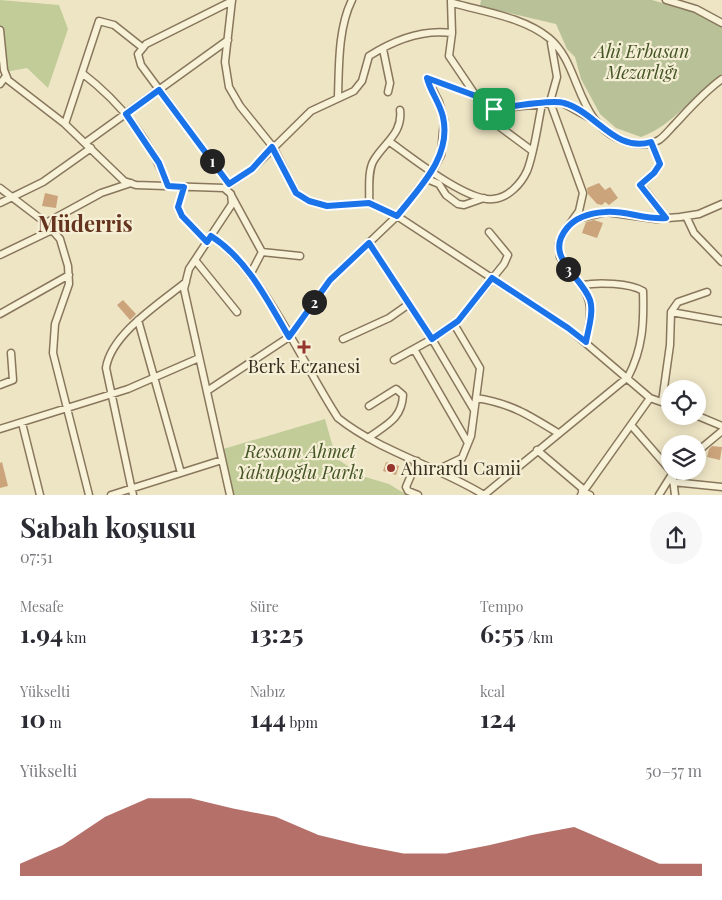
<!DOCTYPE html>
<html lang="tr">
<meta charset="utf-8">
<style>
:root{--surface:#fff;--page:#f7f7f7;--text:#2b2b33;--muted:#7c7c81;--accent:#96352c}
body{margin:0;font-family:"Playfair Display",serif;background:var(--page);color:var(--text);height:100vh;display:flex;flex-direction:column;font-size:19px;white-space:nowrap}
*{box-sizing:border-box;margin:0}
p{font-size:16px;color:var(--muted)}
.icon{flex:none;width:28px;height:28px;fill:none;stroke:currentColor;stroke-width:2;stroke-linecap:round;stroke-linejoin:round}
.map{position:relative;height:495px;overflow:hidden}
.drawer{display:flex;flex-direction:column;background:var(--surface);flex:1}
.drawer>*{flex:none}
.buttons{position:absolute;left:661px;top:380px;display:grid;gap:10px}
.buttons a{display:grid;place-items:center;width:45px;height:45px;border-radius:50%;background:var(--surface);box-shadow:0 2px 12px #0003;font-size:25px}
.pin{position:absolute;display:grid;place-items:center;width:42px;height:42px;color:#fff;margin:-21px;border-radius:10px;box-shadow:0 2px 8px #0006}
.km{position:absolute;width:25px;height:25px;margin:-12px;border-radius:50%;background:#222;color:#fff;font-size:14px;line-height:25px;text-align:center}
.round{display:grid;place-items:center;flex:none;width:52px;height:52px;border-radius:26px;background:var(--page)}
.headline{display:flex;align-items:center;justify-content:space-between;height:85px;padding:0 20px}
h1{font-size:28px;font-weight:700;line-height:38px}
.stats{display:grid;grid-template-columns:repeat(3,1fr);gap:8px;height:85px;padding:5px 20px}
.stats div{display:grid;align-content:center}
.stats b{font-size:25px;font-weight:700}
.stats small{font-size:14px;font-weight:400}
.stats p{font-size:14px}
.chart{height:140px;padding:10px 20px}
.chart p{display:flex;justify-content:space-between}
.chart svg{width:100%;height:90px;margin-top:5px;fill:var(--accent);opacity:.7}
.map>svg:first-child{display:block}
.green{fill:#c1cc99}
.cemetery{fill:#b8c198}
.building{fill:#cba47c}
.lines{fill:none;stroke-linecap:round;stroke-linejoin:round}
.street-casing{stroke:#88775c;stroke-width:9}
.street{stroke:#f8f2d9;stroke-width:6}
.route-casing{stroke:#fff;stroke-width:10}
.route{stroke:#1a73e8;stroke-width:6}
.poi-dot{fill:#96352c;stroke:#f5efd5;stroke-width:2}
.labels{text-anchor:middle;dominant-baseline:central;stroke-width:4.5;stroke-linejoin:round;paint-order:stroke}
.park-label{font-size:18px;font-style:italic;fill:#455526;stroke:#f5efd5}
.poi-label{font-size:18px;fill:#392e1f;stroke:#f5efd5}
.district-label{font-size:22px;font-weight:bold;fill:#65341f;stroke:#f5efd5}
</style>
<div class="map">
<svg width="722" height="495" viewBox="0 0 722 495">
<rect width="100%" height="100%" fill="#eee5c5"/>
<path class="green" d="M0,0l59,5 9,24 -20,59 -21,-20 -27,5z
M325,419l11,39 26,18 27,8 18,11h-174l-13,-45z"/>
<path class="cemetery" d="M481,0h171l41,12 21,9 8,7v46c-28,20 -48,51 -81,63l-25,-9 -16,-14 -19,-35 -6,-22 -8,-8 -11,-25 -76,-18z"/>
<path class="building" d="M599,183l6,7 5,-3 8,11 -9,7 -4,-3 -3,3 -5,-1 -9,-10 -1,-6z
M45,193l13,3 -2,12 -14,-2z
M594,220l9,3 -6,15 -15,-5 4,-11z
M123,300l13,14 -6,6 -13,-15z
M712,446l10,1 -2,13 -13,-3 2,-8z
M2,462l6,24 -8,2v-25z
M386,462l13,4 -3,9 -13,-4z"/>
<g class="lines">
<g class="street-casing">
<path id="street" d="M232,0l-7,62 4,25 11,19 33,41 23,46 13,8 18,5 42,-3 28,13 171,112 82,70 20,7
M666,0l30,9 26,14
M451,1l1,32 -3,23 27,40 18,13 67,-7 31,17
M453,3c31,9 70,14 96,35 34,28 25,90 81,105 9,2 20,2 29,-3 6,-4 11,-11 16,-16 15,-16 29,-32 47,-45
M0,30l4,40 4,10 57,44 59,57 12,4 88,3 7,6 1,10 -43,65 -5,20 46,206
M551,43l6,34 -7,25 33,91 -4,18 -15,21 -5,12 1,13c26,37 37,36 26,85
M383,49l7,34 -2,9
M82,73c38,29 69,68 86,113
M0,84l6,-8
M338,97c1,-31 0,-69 14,-97
M488,106l12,21 31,23
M65,124l34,-103 15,4 29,23
M390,142c21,15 77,60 103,57 15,-1 28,-15 34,-28 7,-17 11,-48 15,-67
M651,142l9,22 -6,9 -13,12 25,33
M85,143l143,-103
M427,179l12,5 7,11 12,9 6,1 20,-7
M229,184l-88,-119 -3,-11 8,-10 86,-43
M184,187l-6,20 4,9 25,26
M0,188l46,35 14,16 8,27 1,18 -14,40 -2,29 36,142
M224,188l28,-19 59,-58 43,-20 8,-10 7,-25c25,-16 54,-27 83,-23
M231,195l31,57 -12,23
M0,203l43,-21 48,-34
M369,203c1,-12 -2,-32 5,-43 11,-18 29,-27 26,-50
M686,216l8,17 28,29
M575,219l31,-7 50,7 24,-2 19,-3 23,-10
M46,223l55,-30 30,-10
M211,236c52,34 92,129 127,182 43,34 99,48 146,77
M369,243l63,96 42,71
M262,252l38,4
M0,255l52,-25
M195,260l42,52
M671,312l51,9
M0,314l69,-39
M138,320l43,153
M343,339l46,-21 20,-14
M414,349l54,94
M394,360l38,-21 26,-18 46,-57 4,-9 -19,-23
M0,385l13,-5 -2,-27
M207,391l82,-54 41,-57 67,-64 35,-44 9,-17 3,-35 -5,-18 -12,-24 49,18
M476,398c34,5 53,17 82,35
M662,402l8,-57 1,-33 7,-10 29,-10
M698,416l24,10
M22,423l18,72
M631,425l39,45
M0,429l128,-40 71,-31
M368,438c18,-13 34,-19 35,-43l-7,-6 -27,17
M537,450l46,39
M698,451l24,-20
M417,461l-11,26 2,4 10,4
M437,470l25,-12 9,-22 9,-68 -26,-44
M673,479l2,16
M673,482l49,5
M582,491l8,4
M111,495l111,-35
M133,495l-27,-127c5,-34 54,-65 80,-86
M484,495l144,-118c15,-29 16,-54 15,-86 -13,-8 -45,-9 -60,-6
M581,495l69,-97
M659,495l15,-24"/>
</g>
<use href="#street" class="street"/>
</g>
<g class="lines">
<g class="route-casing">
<path id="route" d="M427,78l49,18 18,13c13,-2 59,-10 70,-6 32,9 51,50 87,39l9,22 -6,9 -14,12 26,33c-21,2 -41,-8 -61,-6 -15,1 -29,5 -38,16 -24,29 14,47 23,72 4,12 -2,30 -4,42l-18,-14 -76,-50 -34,43 -26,18 -63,-96 -39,37 -41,57c-21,-36 -42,-78 -78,-101l-4,6 -25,-26 -4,-9 6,-20 -16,-1 -9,-23 -33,-49 33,-24 70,94 23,-15 20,-22 24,46 13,8 18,5 42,-3 28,13c22,-28 55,-59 46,-99 -3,-14 -13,-26 -16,-39z"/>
</g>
<use href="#route" class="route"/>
</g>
<g class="poi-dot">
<path d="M301.5 339.5h5v5h5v5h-5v5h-5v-5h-5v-5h5z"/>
<circle cx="391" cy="468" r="5"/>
</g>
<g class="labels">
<g class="park-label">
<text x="642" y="51">Ahi Erbasan<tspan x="642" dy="21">Mezarlığı</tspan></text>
<text x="300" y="451">Ressam Ahmet<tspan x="300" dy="21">Yakupoğlu Parkı</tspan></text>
</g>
<g class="poi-label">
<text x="304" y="366">Berk Eczanesi</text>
<text x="401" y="468" text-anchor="start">Ahırardı Camii</text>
</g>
<g class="district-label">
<text x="85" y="223">Müderris</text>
</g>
</g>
</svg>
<div class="buttons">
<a><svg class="icon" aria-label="locate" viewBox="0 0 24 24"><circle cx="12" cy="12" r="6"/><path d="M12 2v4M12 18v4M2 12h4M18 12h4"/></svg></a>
<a><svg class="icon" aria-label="layers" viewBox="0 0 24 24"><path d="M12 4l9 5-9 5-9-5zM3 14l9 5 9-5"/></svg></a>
</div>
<div class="pin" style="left:494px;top:109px;background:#1e9e55"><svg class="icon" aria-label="arrive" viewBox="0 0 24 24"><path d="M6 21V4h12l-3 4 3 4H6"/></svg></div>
<b class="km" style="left:212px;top:161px">1</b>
<b class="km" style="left:314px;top:302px">2</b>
<b class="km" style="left:568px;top:269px">3</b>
</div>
<section class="drawer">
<div class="headline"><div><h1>Sabah koşusu</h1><p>07:51</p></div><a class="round"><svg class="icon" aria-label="share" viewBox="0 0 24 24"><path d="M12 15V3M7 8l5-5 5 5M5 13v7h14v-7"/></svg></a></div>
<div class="stats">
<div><p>Mesafe</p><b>1.94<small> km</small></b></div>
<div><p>Süre</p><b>13:25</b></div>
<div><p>Tempo</p><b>6:55<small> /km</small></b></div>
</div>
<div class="stats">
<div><p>Yükselti</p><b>10<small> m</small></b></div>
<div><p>Nabız</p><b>144<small> bpm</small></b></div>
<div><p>kcal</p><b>124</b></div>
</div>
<div class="chart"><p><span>Yükselti</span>50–57 m</p>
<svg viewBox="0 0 160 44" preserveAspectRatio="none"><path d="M0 44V38L10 29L20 15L30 6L40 6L50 11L60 15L70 24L80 29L90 33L100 33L110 29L120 24L130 20L140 29L150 38L160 38V44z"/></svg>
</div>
</section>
